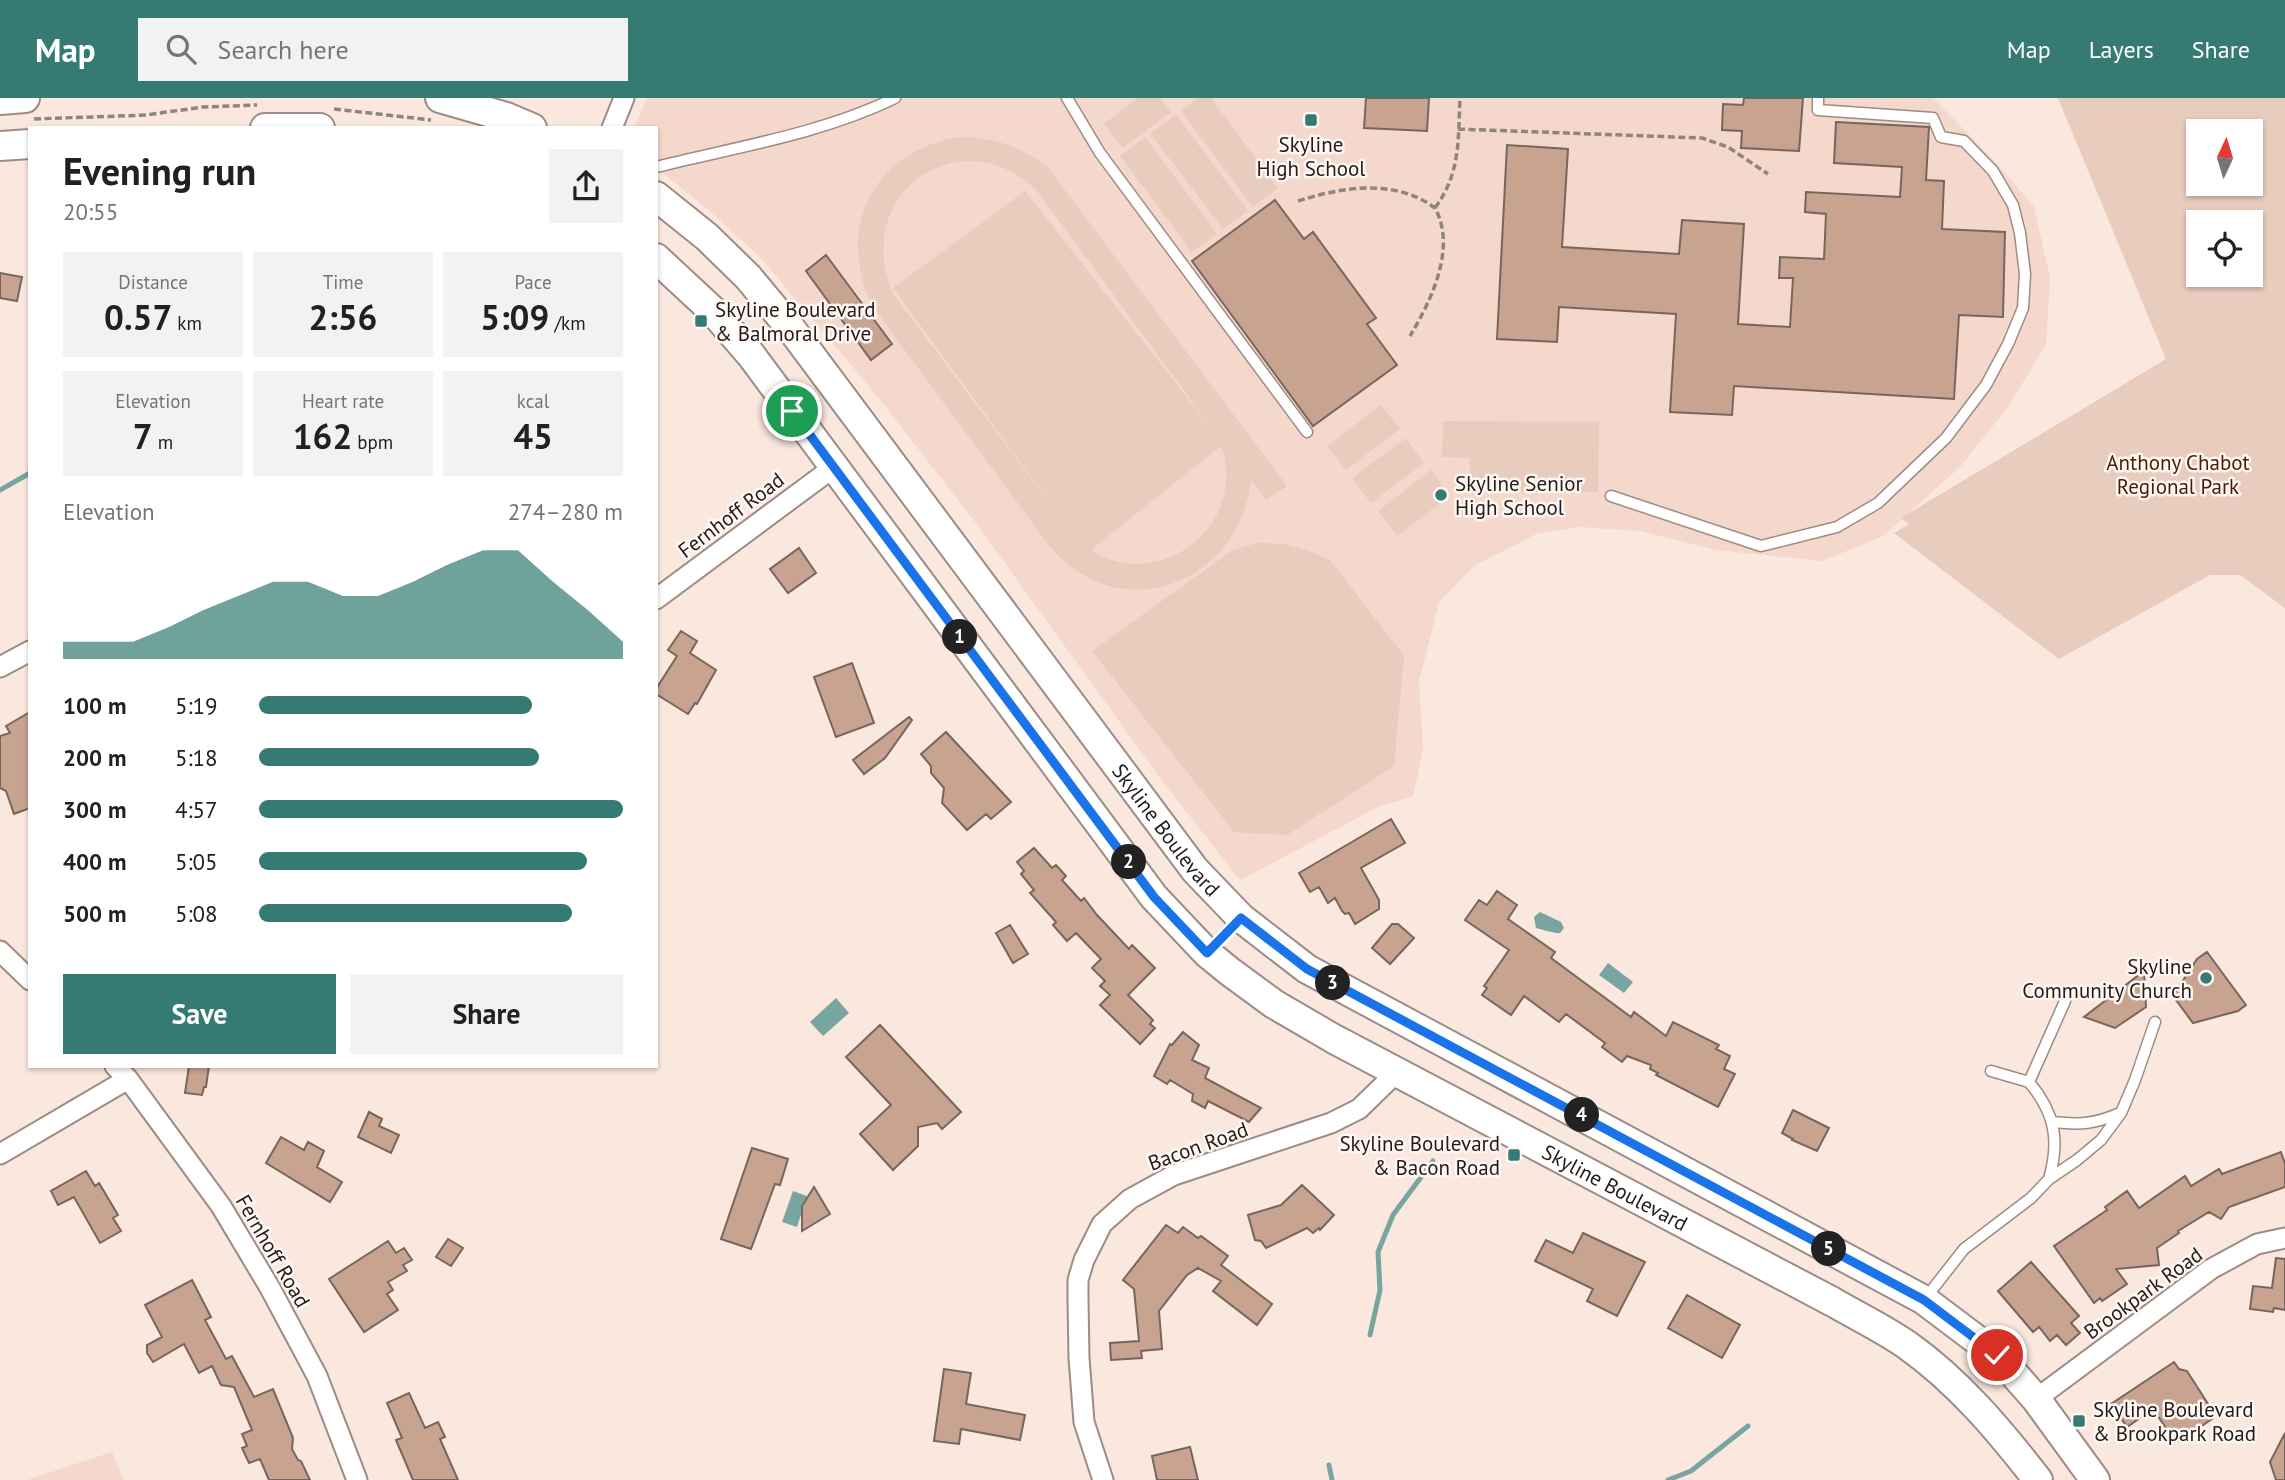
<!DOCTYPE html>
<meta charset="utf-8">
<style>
:root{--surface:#fff;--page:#f2f2f2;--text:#202124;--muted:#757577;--accent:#357b73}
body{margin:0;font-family:"PT Sans",sans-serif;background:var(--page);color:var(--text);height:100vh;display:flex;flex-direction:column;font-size:26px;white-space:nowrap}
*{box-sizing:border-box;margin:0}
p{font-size:23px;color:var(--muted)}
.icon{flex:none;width:38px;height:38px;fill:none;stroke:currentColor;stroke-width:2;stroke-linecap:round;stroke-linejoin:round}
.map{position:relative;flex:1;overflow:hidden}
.side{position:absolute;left:28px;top:28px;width:630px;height:942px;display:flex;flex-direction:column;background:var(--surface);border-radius:0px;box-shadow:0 2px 5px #0004}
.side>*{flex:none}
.needle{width:46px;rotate:4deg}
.fabs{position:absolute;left:2186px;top:21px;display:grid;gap:14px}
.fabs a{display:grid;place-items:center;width:77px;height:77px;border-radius:0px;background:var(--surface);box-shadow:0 2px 5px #0004;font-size:35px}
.pin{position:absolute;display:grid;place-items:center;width:60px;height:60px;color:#fff;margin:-30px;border:4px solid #fff;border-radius:50%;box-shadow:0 2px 7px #0007}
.km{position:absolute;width:35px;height:35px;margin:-18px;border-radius:50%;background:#222;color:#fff;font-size:19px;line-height:35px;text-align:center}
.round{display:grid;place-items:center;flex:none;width:74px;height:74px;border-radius:0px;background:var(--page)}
.summary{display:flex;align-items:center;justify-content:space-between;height:119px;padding:0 35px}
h1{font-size:38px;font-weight:800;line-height:52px}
.stats{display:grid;grid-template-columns:repeat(3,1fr);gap:10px;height:119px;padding:7px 35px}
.stats div{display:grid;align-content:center;border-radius:0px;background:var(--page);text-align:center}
.stats b{font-size:35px;font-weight:800}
.stats small{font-size:19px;font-weight:400}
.stats p{font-size:19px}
.chart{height:196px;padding:14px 35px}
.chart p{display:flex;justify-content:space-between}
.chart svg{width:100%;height:126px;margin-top:7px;fill:var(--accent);opacity:.7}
.button{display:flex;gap:14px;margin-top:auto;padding:14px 35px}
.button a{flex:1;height:80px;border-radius:0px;background:var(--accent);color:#fff;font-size:28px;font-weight:800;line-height:80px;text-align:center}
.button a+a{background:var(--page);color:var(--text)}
ul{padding:0 35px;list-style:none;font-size:23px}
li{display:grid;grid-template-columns:112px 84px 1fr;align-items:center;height:52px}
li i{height:18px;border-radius:9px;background:var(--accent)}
header{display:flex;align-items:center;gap:42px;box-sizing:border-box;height:98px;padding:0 35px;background:var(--accent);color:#fff}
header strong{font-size:33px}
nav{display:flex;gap:38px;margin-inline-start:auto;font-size:24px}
.search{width:490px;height:63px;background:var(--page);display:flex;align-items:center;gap:18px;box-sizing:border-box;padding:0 24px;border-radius:0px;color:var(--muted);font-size:26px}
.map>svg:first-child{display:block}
.built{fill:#f3d8cb}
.green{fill:#e8ccbd;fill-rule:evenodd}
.water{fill:#78a59f}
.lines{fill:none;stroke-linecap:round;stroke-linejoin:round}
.stream{stroke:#78a59f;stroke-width:5}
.building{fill:#c7a390;stroke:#76665e;stroke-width:2}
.lane-casing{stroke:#9d8c83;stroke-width:13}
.street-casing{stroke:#9d8c83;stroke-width:23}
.secondary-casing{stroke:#9d8c83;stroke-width:32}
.path{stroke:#91847d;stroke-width:3.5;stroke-dasharray:7 3.5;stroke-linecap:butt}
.lane{stroke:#fff;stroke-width:10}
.street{stroke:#fff;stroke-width:19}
.secondary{stroke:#fff;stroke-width:28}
.route-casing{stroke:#fff;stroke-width:14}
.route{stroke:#1a73e8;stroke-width:9}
.poi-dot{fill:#357b73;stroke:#fef7f3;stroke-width:2.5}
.labels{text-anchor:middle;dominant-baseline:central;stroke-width:5;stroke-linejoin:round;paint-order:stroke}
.poi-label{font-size:21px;fill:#221b18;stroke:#fef7f3;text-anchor:start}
.park-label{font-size:21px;fill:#4a1c00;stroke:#fef7f3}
.street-label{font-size:21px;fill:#221b18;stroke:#fef7f3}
</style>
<header>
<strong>Map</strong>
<div class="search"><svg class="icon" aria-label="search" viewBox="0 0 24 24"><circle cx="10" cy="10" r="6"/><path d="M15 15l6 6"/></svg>Search here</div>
<nav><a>Map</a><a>Layers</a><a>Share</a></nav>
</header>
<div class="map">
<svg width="2285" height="1382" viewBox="0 0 2285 1382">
<rect width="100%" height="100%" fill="#fae7dd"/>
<path class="built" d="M647,0h1286l60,61 41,48 16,71 -4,67 -39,63 -47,59 -77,69 -61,25 -106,-11 -76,-19 -59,-4 -43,6 -64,33 -35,36 -20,79 4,69 -10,46 -35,11 -138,73 -77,-98 -187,-259 -98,-126 -118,-140 -57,-52 -47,-37v-40h-22z
M112,1354l12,28h-97z"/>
<path class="green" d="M1138,0h22l11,14 -48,36 -19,-24z
M1198,0h13l67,90 -25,19 -72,-96z
M2058,0h227v510l-45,-33h-30l-151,84 -165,-126 15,-9 -8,-6 265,-159zM2198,33h52v53h-52zM2198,124h52v53h-52z
M1176,17l72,96 -25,18 -73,-96z
M961,39c33,0 58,10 85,28l241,321 -21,14 -15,-20c-11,106 -135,150 -203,64l-175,-237c-39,-77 1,-158 88,-170zM965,63c29,0 51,9 72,30l182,247 -194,-247 -132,97 183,250 -182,-243c-28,-60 1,-127 71,-134zM1221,348c5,11 6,24 5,37 -6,64 -80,103 -135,67z
M1145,39l72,97 -25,18 -72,-96z
M1381,307l19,24 -54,41 -19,-24z
M1443,323l156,1 -1,70 -129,-1 1,-33 -28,-1z
M1406,340l18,25 -53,40 -19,-25z
M1431,372l19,26 -53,40 -19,-25z
M1257,445l27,1 25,7 21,9 74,96 -10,110 -107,69 -53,-3 -142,-181 141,-101z"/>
<path class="water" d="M1540,814l21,10 3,6 -4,5c-3,1 -20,-4 -24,-5l-2,-11z
M1608,865l25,19 -9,11 -25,-18z
M836,900l13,15 -26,23 -13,-14z
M793,1093l14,5 -10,31 -15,-5z"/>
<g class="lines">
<path class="stream" d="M0,392l30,-17
M1370,1237l10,-45 -2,-38 15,-37 40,-54
M1329,1367l3,15
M1668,1382l23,-9 57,-45"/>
</g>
<path class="building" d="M1366,0h63l-2,33 -63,-3z
M1744,0h59l-4,53 -58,-3 1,-17 -20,-1 1,-26 20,1z
M1836,24l93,5 -3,53 18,1 -2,48 63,3 -2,85 -44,-2 -5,84 -220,-13 -2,29 -62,-3 6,-98 -117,-7 -2,35 -60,-3 10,-194 61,4 -6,98 117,7 3,-34 62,4 -6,100 52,3 3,-49h-14l1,-21 44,2 2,-45 -21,-2 1,-20 94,5 2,-30 -68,-4z
M1275,102l29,39 9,-7 63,86 -9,6 30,41 -84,61 -121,-165z
M826,157l66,89 -21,16 -65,-89z
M0,175l22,4 -5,24 -17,-3z
M799,450l17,25 -28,20 -18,-24z
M681,533l16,10 -7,12 26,17 -19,34 -2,-1 -7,11 -32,-20v-5l21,-33 -9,-6z
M852,565l22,60 -38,14 -22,-60z
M30,614v96l-16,6 -8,-23 -6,-3v-52l10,-3 -4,-7z
M909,619l3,3 -27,38 -21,16 -11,-14z
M946,634l65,70 -20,17 -5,-5 -19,16 -25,-27 2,-15 -13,-15v-7l-10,-12z
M1391,721l14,24 -44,25 18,32v9l-24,15 -6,-11 -4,1 -3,-3 -7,-13 -7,5 -9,-16 -9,5 -11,-19z
M1034,750l18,20 4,-3 10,11 -4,4 19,21 3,-3 13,17 32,34 3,-4 23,23 -27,27 25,25 -3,4 5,4 -15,16 -40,-39 10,-10 -10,-9 5,-5 -13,-13 9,-9 -25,-26 -9,8 -14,-16 3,-3 -26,-29 4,-3 -13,-16 3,-3 -7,-9z
M1497,793l20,14 -9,14 47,33 -4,6 80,59 3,-5 32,24 7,-14 46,23 -3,4 14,7 -6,13 11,5 -17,33 -62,-32 2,-2 -8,-4 1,-4 -24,-9 -5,6 -20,-15 3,-4 -39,-29 -7,8 -35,-26 -13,19 -29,-20 5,-7 -3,-2 25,-36 -44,-30 14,-20 8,5z
M1392,826h6l16,14 -24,26 -18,-16z
M1010,827l18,29 -15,9 -17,-30z
M2207,854l39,53 -8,6 -45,12 -20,-27 24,-37z
M2144,873l2,36 -31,21 -31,-11z
M880,927l81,87 -19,17 -5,-6 -19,4v19l-25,24 -33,-36 31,-29 -45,-48z
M1183,934l16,13 -7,15 17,8 -4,10 56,30 -12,14 -41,-21 -3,7 -13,-7 1,-7 -23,-14 -3,4 -13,-8 16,-32 2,1z
M189,968h20l-3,21h-2l-2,8 -17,-2z
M1793,1012l36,18 -12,23 -25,-11 1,-1 -11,-6z
M369,1014l13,7 -3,7 20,9 -8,18 -33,-16z
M281,1039l23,13 4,-8 16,9 -7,16 25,15 -12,20 -64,-39z
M752,1050l36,11 -8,26 -5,-1 -24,65 -30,-10z
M2281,1054l4,12v23l-56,20 -8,12 -12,-7 -31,19 1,2 -22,15 2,17 -43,4 11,15 -25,17 -2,-3 -6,5 -40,-57 53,-36 -2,-3 22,-16 12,17 46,-32 6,10 28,-17 3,5z
M86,1073l9,15 4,-3 19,32 -5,3 8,13 -21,12 -26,-46 -16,8 -7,-14z
M1302,1087l32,30 -14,15 -1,-2 -6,5 -6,-5 -41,20 -5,-7 -6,-1 -7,-25 33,-10z
M814,1089l16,27 -28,17v-25z
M1166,1127l12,8 5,-6 15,11 3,-2 27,20 -7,9 51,39 -15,21 -44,-34 8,-10 -23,-13 -11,7 -28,36 3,38 -21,2 1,7 -31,2 -1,-17 29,-2 -5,-52 -11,-9z
M1583,1135l62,29 -28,54 -30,-15 6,-12 -58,-28 11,-21 27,13z
M448,1141l15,9 -12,18 -15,-9z
M388,1143l8,12 8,-5 8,12 -9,5 4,6 -19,11 5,8 -6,4 11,16 -34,22 -35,-53z
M2276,1160l9,1v51l-11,-2 -1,4 -23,-3 3,-23 19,2z
M2031,1164l48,54 -8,7 9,10 -14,12 -9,-10 -7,6 -11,-14 -6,5 -35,-41z
M192,1182l19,37 -6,3 21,39 6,-3 22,41 19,-8 20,49 -1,11 6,11 3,1 9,19h-41l-9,-21 -11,4 -7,-15 5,-2 -5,-12 10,-4 -18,-43 -13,-2 -9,-19 -13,7 -15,-29 -31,18 -6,-9v-8l15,-8 -17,-32z
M1687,1197l53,30 -18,33 -54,-30z
M2174,1264l5,7 8,2 23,36 -3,5 5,7 -33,22 -8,-12 -3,2 -15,-22 -26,18 -16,-23z
M944,1271l27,4 -5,31 59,11 -5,25 -59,-11 -2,15 -25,-3z
M409,1295l16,35 13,-6 7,15 -5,2 18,41h-45l-17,-40 6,-2 -15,-35z
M2285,1335v47h-9l-6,-18z
M1190,1349l8,33h-41l-5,-24z"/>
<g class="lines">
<g class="lane-casing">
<path id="lane" d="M1067,0l33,55 207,279
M656,69c80,-20 165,-33 239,-69
M1611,398l150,50 76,-19 41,-24 68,-65 40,-53 22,-41 15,-36 2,-34 -5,-41 -7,-28 -20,-34 -29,-30 -23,-4 -8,-19 -115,-8v-12
M1208,854l30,-32
M1991,973l38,11c26,31 31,58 20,97
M2029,984l36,-81
M2053,1024c27,3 42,2 67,-9
M1924,1202l40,-51 67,-51 18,-19 28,-19 24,-20 20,-27 14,-33 20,-58"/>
</g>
<g class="street-casing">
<path id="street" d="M612,30l12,-30
M656,501l178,-132
M0,569l30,-16
M0,853l30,29
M115,968l13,13 93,127 49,82 47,88 40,104
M0,1056l128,-75
M2036,1301l175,-130 46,-25 28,-6
M1103,1382l-19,-58 -5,-64 -1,-58v-20l6,-20 18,-36 28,-25 44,-24 157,-52 28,-14 38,-37"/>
</g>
<g class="secondary-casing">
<g id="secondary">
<path d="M440,0l66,19 26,11"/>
<path d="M0,2l25,-2"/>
<path d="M265,30h55"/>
<path d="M0,48l30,-2"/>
<path id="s1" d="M656,98l51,41 41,40 44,53 403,540 46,48 66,51 617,331 73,55 39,44 59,81"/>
<path id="s2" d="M656,160l57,53 38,44 403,542 53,56 22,18 45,33 60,35 499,263c24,14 51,27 74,43 52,37 92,85 131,135"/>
</g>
</g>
<path class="path" d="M334,11l97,11
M34,21l112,-4 57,-8 54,-2
M1458,31l244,9 26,9 40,27
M1298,103c44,-14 97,-23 137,7 22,40 -4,93 -25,128
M1435,110c26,-36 23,-68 25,-110"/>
<use href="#lane" class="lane"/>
<use href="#street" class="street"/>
<use href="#secondary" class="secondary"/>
</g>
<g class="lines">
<g class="route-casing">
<path id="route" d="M792,313l362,486 53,56 34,-35 66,51 617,331 73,55"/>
</g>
<use href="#route" class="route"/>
</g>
<g class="poi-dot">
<rect x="1304" y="15" width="14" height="14" rx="3.5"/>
<rect x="694" y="216" width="14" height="14" rx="3.5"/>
<circle cx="1441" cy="397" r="7"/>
<circle cx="2206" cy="880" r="7"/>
<rect x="1507" y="1050" width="14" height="14" rx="3.5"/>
<rect x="2072" y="1316" width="14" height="14" rx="3.5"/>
</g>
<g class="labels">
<g class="poi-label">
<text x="1311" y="46" text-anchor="middle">Skyline<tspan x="1311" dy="24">High School</tspan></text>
<text x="715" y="211">Skyline Boulevard<tspan x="715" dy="24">&amp; Balmoral Drive</tspan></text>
<text x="1455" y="385">Skyline Senior<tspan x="1455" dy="24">High School</tspan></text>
<text x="2192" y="868" text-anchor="end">Skyline<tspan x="2192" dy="24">Community Church</tspan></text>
<text x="1500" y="1045" text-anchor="end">Skyline Boulevard<tspan x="1500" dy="24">&amp; Bacon Road</tspan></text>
<text x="2093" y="1311">Skyline Boulevard<tspan x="2093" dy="24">&amp; Brookpark Road</tspan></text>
</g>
<g class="park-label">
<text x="2178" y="364">Anthony Chabot<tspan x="2178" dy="24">Regional Park</tspan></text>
</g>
<g class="street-label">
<text transform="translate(731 417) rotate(-37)">Fernhoff Road</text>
<text stroke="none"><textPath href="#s1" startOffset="816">Skyline Boulevard</textPath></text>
<text transform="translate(1198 1048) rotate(-20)">Bacon Road</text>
<text stroke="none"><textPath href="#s2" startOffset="1360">Skyline Boulevard</textPath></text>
<text transform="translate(273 1153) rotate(60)">Fernhoff Road</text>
<text transform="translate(2143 1195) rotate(-36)">Brookpark Road</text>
</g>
</g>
</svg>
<div class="fabs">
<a><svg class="needle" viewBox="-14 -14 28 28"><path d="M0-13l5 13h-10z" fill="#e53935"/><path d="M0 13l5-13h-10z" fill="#757577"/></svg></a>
<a><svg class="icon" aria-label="locate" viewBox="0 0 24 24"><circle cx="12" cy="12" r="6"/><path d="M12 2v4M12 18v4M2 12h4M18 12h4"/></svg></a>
</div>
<div class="pin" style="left:792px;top:313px;background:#1e9e55"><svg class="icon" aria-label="arrive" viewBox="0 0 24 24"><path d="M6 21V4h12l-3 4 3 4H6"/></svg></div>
<div class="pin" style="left:1997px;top:1257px;background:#d93025"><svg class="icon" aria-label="check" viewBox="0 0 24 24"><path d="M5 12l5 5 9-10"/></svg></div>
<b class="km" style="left:960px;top:539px">1</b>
<b class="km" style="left:1129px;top:764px">2</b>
<b class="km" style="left:1333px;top:885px">3</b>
<b class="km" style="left:1582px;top:1017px">4</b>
<b class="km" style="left:1829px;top:1151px">5</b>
<section class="side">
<div class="summary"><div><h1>Evening run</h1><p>20:55</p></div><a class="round"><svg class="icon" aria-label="share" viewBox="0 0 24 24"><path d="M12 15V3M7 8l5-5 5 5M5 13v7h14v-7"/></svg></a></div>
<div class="stats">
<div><p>Distance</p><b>0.57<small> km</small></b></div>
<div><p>Time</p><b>2:56</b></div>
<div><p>Pace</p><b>5:09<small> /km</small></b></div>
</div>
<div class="stats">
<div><p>Elevation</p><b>7<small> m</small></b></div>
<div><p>Heart rate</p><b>162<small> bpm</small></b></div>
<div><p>kcal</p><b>45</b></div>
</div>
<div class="chart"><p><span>Elevation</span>274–280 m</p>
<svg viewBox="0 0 160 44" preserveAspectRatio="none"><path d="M0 44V38L10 38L20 38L30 33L40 27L50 22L60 17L70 17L80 22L90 22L100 17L110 11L120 6L130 6L140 17L150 27L160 38V44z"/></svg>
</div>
<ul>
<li><b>100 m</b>5:19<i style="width:75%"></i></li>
<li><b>200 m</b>5:18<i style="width:77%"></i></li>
<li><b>300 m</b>4:57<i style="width:100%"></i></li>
<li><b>400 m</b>5:05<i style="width:90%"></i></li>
<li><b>500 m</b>5:08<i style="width:86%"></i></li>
</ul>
<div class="button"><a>Save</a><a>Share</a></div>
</section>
</div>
